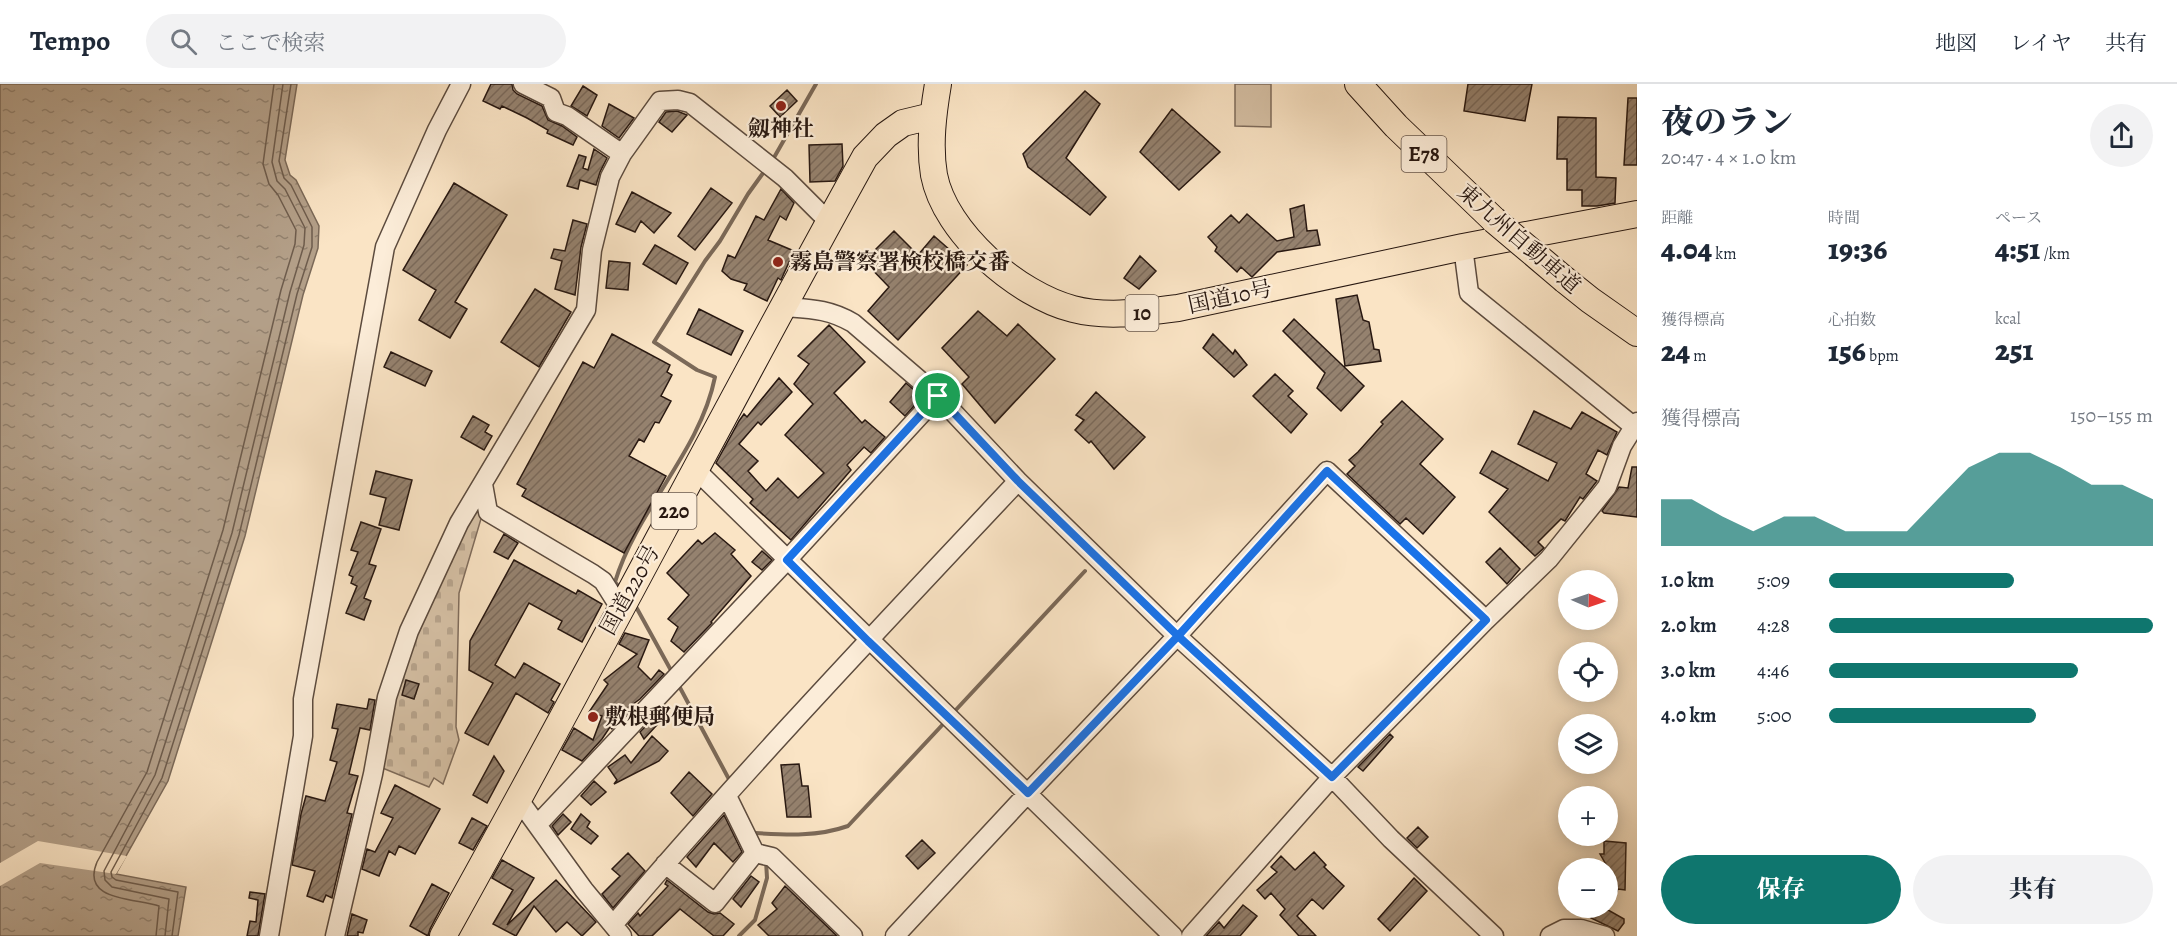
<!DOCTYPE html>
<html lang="ja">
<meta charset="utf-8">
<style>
:root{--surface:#fff;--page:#f2f2f3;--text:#1f2937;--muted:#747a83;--line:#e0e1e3;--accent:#0f766e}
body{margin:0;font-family:Alegreya,"Noto Serif JP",serif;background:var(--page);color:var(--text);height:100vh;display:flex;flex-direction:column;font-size:22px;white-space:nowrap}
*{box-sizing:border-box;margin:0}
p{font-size:20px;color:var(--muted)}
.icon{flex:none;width:33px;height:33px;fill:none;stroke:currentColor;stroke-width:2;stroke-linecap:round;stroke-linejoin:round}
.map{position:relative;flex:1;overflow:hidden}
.sheet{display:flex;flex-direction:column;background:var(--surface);width:540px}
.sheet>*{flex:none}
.needle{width:39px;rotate:92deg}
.fabs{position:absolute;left:1558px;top:486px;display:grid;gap:12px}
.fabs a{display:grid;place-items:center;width:60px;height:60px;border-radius:50%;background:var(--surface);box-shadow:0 3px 15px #0003;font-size:30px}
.pin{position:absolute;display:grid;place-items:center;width:51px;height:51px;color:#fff;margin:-26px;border:3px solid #fff;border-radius:50%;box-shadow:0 2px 6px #0007}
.round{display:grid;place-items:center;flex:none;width:63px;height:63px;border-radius:32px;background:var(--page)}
.summary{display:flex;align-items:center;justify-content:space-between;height:102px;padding:0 24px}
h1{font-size:33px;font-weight:800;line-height:45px}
.metrics{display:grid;grid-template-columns:repeat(3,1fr);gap:9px;height:102px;padding:6px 24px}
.metrics div{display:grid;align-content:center}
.metrics b{font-size:30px;font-weight:800}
.metrics small{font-size:16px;font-weight:400}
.metrics p{font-size:16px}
.chart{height:168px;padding:12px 24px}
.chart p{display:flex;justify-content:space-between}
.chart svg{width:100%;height:108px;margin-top:6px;fill:var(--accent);opacity:.7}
.cta{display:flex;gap:12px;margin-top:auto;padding:12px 24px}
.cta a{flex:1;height:69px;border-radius:36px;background:var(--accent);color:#fff;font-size:24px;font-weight:800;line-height:69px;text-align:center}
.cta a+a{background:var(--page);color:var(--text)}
ul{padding:0 24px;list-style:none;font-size:20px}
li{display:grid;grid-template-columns:96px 72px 1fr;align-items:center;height:45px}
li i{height:15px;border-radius:8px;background:var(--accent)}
header{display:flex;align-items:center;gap:36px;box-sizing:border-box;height:84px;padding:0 30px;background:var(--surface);border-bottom:2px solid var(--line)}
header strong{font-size:28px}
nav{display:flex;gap:33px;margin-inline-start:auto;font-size:21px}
.search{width:420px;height:54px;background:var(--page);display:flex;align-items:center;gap:15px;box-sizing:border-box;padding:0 21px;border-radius:33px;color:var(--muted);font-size:22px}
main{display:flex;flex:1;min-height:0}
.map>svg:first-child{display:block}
.cemetery{fill:url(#cemetery-stones);stroke:#7f6c5c;stroke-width:1.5}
.pitch{fill:#d6c1a6;stroke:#7f6c5c;stroke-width:1.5}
.water{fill:url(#water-ripples);stroke:#7b6958;stroke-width:1.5}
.pier{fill:#fae4c5}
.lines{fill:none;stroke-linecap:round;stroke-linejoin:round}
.shore{stroke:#6e5c4c;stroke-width:1.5}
.stream{stroke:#7b6958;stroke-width:4}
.building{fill:url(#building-hatch);stroke:#281811;stroke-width:1.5}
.minor-casing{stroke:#5c4b3e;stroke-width:21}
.highway-casing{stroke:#281811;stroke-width:28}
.minor{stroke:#fcedd9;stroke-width:18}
.highway{stroke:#fae4c5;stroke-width:26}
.highway-bridge-casing{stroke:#281811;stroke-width:28;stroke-linecap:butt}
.highway-bridge{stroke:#fae4c5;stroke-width:26}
.route-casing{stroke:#fff;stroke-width:12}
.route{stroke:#1a73e8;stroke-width:8}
.poi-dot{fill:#8f2418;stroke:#fcedd9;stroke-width:2}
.labels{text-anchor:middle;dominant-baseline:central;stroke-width:4.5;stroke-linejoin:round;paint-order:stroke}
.shield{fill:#fcedd9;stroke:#68584d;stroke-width:1.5}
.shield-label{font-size:21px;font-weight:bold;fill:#281811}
.poi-label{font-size:22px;font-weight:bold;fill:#281811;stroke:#fcedd9;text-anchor:start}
.street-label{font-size:22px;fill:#281811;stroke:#fcedd9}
</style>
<header>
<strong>Tempo</strong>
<div class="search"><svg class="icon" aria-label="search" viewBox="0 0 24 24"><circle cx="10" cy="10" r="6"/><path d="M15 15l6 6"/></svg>ここで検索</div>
<nav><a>地図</a><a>レイヤ</a><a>共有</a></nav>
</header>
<main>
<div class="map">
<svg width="1637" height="852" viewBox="0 0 1637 852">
<defs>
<pattern id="cemetery-stones" width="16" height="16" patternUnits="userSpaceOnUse" patternTransform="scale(1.5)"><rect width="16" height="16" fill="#d6c1a6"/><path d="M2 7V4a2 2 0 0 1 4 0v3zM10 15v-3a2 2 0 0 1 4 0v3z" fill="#b8a58e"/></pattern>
<pattern id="water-ripples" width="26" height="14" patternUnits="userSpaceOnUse" patternTransform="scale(1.5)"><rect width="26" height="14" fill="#b39f88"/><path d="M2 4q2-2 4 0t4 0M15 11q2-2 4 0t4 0" fill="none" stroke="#92816e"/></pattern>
<pattern id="building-hatch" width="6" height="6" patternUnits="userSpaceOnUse" patternTransform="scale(1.5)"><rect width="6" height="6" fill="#95826f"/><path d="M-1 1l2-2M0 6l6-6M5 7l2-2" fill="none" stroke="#7a695a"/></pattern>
</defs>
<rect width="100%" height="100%" fill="#fae4c5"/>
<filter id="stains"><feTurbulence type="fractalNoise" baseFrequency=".00333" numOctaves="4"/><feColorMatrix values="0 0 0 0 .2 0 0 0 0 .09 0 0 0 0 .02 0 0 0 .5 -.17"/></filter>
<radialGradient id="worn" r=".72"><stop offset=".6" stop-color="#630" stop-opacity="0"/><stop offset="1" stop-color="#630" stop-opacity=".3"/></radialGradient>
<path class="cemetery" d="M479,415l4,13 -24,81 -3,134 3,13 -16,44 -9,-6 -5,9 -49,-20 10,-57 24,-78z"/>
<path class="pitch" d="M1235,0h36v43l-36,-1z"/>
<path class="water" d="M0,0h297l-12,76 5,15 6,5 23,46 -1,22 -15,47 -58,241 -77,245 -52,93 70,13 -8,49h-178z"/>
<path class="pier" d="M38,757l89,15 -11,18 -76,-11 -40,23v-23z"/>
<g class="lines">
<path class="shore" d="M156,852l3,-30c-22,-8 -79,-4 -62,-44l50,-90 76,-242 58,-240 14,-46 1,-14 -18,-35 -9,-11 -6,-20 11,-80
M165,852l4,-37 -57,-12 -7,-7 -1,-9 51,-96 77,-242 58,-241 14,-47 1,-17 -20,-39 -8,-8 -5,-19 11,-78
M172,852l6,-44 -62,-12 -4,-3 -1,-5 51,-94 77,-243 58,-241 15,-47v-20l-21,-42 -7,-7 -5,-17 12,-77"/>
<path class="stream" d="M772,77l44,-77
M620,504l-5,-6c22,-73 85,-130 100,-205l-18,-7 -43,-28 51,-81 15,-20 28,-47 18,-25
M635,521l38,69
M678,600l53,99
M953,629l132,-142
M754,749c33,2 63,4 94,-7l98,-105
M739,852l16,-16 12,-42 -1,-17"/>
</g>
<path class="building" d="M491,0h21l1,6 4,4 25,12 6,14 14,6 15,11 -4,8 -26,-12 1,-3 -21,-12 -25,-12 -2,3 -17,-8z
M1468,0h64l-7,37 -61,-10z
M583,2l14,9 -10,21 -16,-10z
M787,6l10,11 -17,16 -10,-11z
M1085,7l15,13 -34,54 40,39 -16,18 -62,-48 -5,-13z
M1628,14h9v67h-13z
M609,20l25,14 -15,20 -17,-12z
M1172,25l48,43 -41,38 -39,-38z
M677,27l10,4 -15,17 -13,-10 7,-10z
M1558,33l38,1v59l20,1 -1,25 -18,3h-15v-16h-15v-31h-10z
M842,60l1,22 -8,15 -25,1 -1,-37z
M594,65l13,9 -7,14 -4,13 -16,-5 -2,9 -11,-3 12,-31 7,2 -3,11 5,2z
M454,99l53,32 -52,87 12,7 -17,29 -31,-18 17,-30 -33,-20z
M711,104l21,15 -37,47 -17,-14z
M781,105l13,14 -8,17 -6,-4 -12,24 26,11 -13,29 -3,-2 -11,23 -23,-11 3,-6 -16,-5 -9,-8 6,-16 7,3 21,-42 8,4z
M632,108l39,21 -17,20 -13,-12 -6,11 -19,-8z
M1304,121l3,26 10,-1 3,15 -43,7 -25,25 -11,-10 -4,5 -22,-21 2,-4 -9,-10 23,-22 8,8 8,-9 30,27 17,-4 -4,-28z
M573,136l14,4 -6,23 -6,48 -20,-6 7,-28 -11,-3 3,-9 11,2z
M894,147l24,24 16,-19 33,29 -69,75 -30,-29 21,-24 -25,-26z
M655,161l33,18 -12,21 -33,-20z
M1140,172l16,15 -17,18 -15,-11z
M609,177l21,2 -2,27 -22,-2z
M535,205l36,23 -32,55 -38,-25z
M1357,211l6,25 6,2 5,27 5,1 2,11 -36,5 -9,-67z
M699,225l44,22 -12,24 -44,-21z
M978,227l29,25 11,-12 37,35 -60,64 -33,-39 7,-7 -27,-29z
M1294,235l70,67 -23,25 -24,-23 8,-15 -42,-42z
M829,241l36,37 -31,31 28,30 3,-3 20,17 -14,16 -7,-6 -17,18 4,5 -60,70 -41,-37 3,-4 -37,-36 23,-42 5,-7 3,3 32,-39 13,14 -31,33 -3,-3 -19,22 19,17 -10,10 18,20 12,-13 20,20 26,-25 -39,-38 28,-31 -19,-20 15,-20 -11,-8z
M612,250l58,31 -3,7 5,3 -11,21 10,5 -12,22 -4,-1 -11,20 -5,-3 -10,17 37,20 -42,77 -102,-57 4,-7 -9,-5 66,-122 11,6z
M1213,250l20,20 2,-4 12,15 -13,12 -31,-29z
M391,268l41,19 -7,15 -41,-19z
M1275,290l18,17 -5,5 19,18 -16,19 -38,-37z
M906,299l16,14 -17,19 -15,-14z
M1096,308l49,45 -31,32 -23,-28 -2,2 -14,-13 9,-10 -8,-5z
M1402,317l41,38 -23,25 35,33 -32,37 -17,-16 -6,6 -53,-50 8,-8 -6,-6 9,-8 25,-28 -2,-2z
M1534,327l37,18 11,-17 35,20 -10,23 -9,-5 -12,24 11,7 -14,18 -3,-2 -15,24 -4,-2 -23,23 6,6 -9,8 -46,-44 19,-23 -28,-16 12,-22 56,30 9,-18 -39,-19z
M473,332l16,9 -4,7 7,4 -8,14 -23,-13z
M1632,383h5v50l-33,-4 -2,-2 17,-24 9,1z
M376,387l36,9 -13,50 -20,-5 7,-27 -16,-4z
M361,438l20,7 -12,35 7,2 -12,32 7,3 -7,19 -18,-7 11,-27 -6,-3 2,-6 -4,-2 9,-23 -7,-2z
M715,449l20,17 -4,4 20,22 -40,46 1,1 -28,29 -13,-11 7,-14 -10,-8 21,-24 -22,-22 31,-33 4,4z
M504,450l14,9 -10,16 -14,-7z
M1500,464l20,21 -13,15 -21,-22z
M762,467l10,9 -10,10 -10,-8z
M514,476l62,34 2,-4 24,14 -20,38 -24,-13 4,-8 -33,-18 -34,62 20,13 9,-15 36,21 -9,16 3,2 -6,11 -32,-20 -28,52 -23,-12 28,-50 -24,-13 1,-29z
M625,549l24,7 -11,27 13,13 8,-10 5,4 -24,25 -11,8 2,2 -19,20 -2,-2 -8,12 -20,22 -20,-11 12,-22 19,12 9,-24 -13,-4 19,-28 -4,-4 33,-26 -18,-10z
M406,596l13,4 -5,15 -12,-4z
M369,615l6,1 -5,30 -10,-2 -11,46 9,2 -11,37 5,1 -20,84 -6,-3 -3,7 -16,-6 8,-25 -23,-6 9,-51 5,-18 19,5 12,-39 -7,-2 8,-31 -6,-1 5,-24 30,5z
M663,624l5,5 -24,26 -4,-7z
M1390,650l3,3 -30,34 -5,-4z
M652,652l16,15 -9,10 -45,23 3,-4 -9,-13 17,-12 6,8z
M494,672l10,15 -17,32 -14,-8z
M799,680l3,22h6l3,31h-24l-6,-52z
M689,688l23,22 -19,22 -22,-23z
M594,697l12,11 -15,13 -10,-9z
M395,701l45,24 -25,45 -16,-8 -4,9 -6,-4 -10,25 -17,-7 5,-20 8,3 18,-34 -12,-5z
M563,730l8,8 -13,13 -6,-9z
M581,730l9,8 -3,5 11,9 -7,8 -20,-15z
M724,731l18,37 -9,10 -19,-19 -18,24 -9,-10z
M472,734l15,8 -14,24 -14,-7z
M1418,743l10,10 -11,11 -10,-10z
M922,756l13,13 -17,16 -12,-13z
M1604,757l22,2 -1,47 -7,-1 -10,21 16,9v4l-6,8 -27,-13 6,-10 11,2v-42l-8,-14h4z
M1314,768l12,13 -2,2 20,19 -21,23 -11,-10 -15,17 19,20h-17l-19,-21 5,-6 -14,-16 -6,6 -8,-9 20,-18 -6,-5 10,-11 14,14z
M628,769l17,18 -32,37 -11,-14 18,-18 -8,-7z
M502,776l32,18 -27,47 49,-45 40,42 -14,14 -15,-14 -11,10 -22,-26 -18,30 -23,-12 20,-34 -21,-12z
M751,792l8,6 -18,25 -8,-8z
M1414,794l13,13 -37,40 -12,-12z
M667,796l41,32 6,2 6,-1 14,11 -11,12h-9l-34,-27 -28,27h-13l-11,-12 10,-11 2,3 28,-30 -3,-2z
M432,800l17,9 -19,36 -2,7 -18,-10z
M785,802l52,50h-68l-11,-11 19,-16 -5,-6z
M250,808l15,2 -7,42h-11l3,-15 6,1 2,-22 -9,-2z
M1243,821l14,11 -17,20h-34l13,-14 5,6z
M352,830l15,6 -4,13 -5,-1v4h-11z"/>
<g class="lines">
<g class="minor-casing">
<path id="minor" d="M523,0l28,14 5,14 11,4 55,38
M1463,163l6,46 168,136
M784,223c27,2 45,2 69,16l85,73 80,85 159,155 155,141 59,62 103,97
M696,386c158,156 319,310 477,466
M483,400l5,28 105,62 10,7 17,27
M727,712l28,57 17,4 81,79
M519,716l65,90 38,46
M537,741l250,-265 151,-164
M665,780l50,39 40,-50
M613,841c130,-153 268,-298 405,-444
M269,852l34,-200v-37l82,-452 52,-117 24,-46
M335,852l38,-162 14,-77 22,-66 50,-108 127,-213 6,-60 18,-73 12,-23 38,-53 18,-1 12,3 95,75 44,44
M895,852l133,-143 149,-157 150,-165 159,149
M1191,852l141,-159 154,-157 63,-61 58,-72 15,-41 15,-24
M1550,852l14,-7h17l24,7"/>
</g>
<g class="highway-casing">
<path id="highway" d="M938,0c-5,30 -9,61 -4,91 11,58 84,120 139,134 34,9 71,3 105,-1l285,-61 174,-33
M1358,0l38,42 98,94
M1565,196l25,20 47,33
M443,852c144,-258 279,-521 422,-779l21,-22 17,-12 29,-7"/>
</g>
<use href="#minor" class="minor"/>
<use href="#highway" class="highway"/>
<g class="highway-bridge-casing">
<path id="highway-bridge" d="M1494,136l71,60"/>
</g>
<use href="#highway-bridge" class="highway-bridge"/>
</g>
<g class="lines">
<g class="route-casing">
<path id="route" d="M938,312l-151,164 81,81 160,152 150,-157 154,141 154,-157 -159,-149 -149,165 -160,-155 -80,-85"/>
</g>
<use href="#route" class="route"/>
</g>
<g class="poi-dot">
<circle cx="781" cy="22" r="6"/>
<circle cx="778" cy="178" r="6"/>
<circle cx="593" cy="633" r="6"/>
</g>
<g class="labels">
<g class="shield">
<rect x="1401.5" y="52" width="45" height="36" rx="4.5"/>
<rect x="1125.5" y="211" width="33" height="36" rx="4.5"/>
<rect x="651.5" y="409" width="45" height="36" rx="4.5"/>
</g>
<g class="shield-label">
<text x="1424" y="70">E78</text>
<text x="1142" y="229">10</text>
<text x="674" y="427">220</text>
</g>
<g class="poi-label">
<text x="781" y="45" text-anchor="middle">劔神社</text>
<text x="790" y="178">霧島警察署検校橋交番</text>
<text x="605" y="633">敷根郵便局</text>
</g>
<g class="street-label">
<text transform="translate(1519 155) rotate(41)">東九州自動車道</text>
<text transform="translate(1230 213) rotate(-12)">国道10号</text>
<text transform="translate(630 506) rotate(-61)">国道220号</text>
</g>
</g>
<rect width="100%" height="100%" filter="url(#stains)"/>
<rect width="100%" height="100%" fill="url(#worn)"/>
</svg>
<div class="fabs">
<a><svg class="needle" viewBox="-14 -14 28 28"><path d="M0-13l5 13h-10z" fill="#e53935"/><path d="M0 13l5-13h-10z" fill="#747a83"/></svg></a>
<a><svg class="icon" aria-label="locate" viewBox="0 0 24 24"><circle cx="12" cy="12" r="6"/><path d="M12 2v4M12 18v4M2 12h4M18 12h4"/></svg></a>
<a><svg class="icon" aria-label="layers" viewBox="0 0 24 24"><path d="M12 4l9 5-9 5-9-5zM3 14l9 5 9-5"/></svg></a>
<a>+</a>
<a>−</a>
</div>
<div class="pin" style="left:938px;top:312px;background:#1e9e55"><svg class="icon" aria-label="arrive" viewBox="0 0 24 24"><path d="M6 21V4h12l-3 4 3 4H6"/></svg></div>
</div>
<section class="sheet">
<div class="summary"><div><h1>夜のラン</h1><p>20:47 · 4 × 1.0 km</p></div><a class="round"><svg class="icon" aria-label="share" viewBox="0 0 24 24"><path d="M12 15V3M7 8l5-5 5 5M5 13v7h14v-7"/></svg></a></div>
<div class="metrics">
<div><p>距離</p><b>4.04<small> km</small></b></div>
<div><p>時間</p><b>19:36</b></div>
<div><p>ペース</p><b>4:51<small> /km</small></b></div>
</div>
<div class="metrics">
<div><p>獲得標高</p><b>24<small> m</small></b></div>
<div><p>心拍数</p><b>156<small> bpm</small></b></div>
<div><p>kcal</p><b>251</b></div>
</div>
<div class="chart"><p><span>獲得標高</span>150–155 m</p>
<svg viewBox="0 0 160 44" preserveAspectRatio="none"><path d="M0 44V25L10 25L20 32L30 38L40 32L50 32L60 38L70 38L80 38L90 25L100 12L110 6L120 6L130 12L140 19L150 19L160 25V44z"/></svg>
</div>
<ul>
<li><b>1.0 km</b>5:09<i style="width:57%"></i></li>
<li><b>2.0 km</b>4:28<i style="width:100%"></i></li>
<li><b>3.0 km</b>4:46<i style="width:77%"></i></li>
<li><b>4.0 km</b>5:00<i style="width:64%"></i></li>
</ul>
<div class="cta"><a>保存</a><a>共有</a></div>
</section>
</main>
